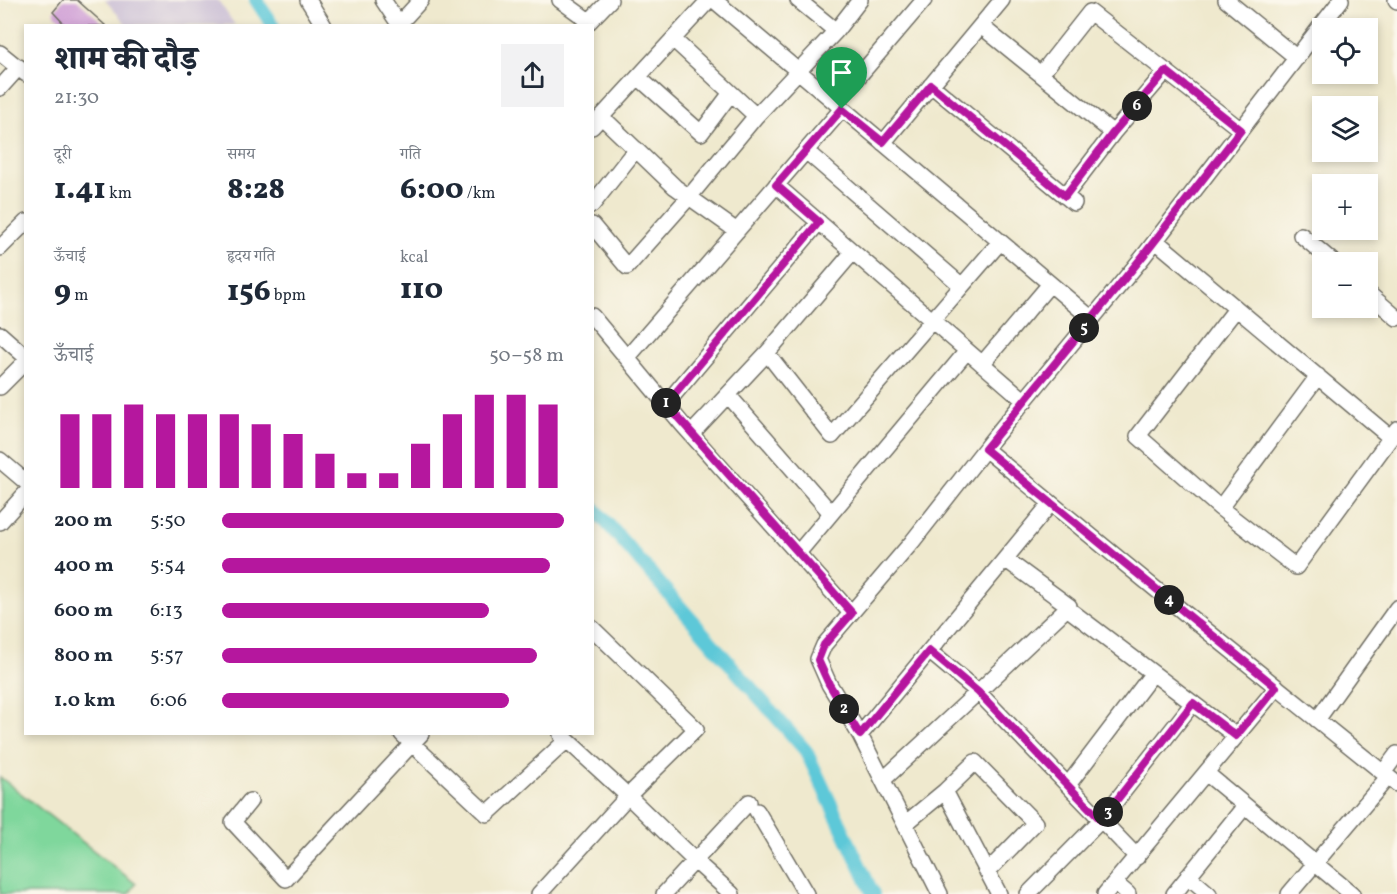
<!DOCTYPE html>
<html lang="hi">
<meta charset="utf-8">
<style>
:root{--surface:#fff;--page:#f2f2f3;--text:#1f2937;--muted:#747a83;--accent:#b5179e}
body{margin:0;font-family:Vollkorn,"Noto Serif Devanagari",serif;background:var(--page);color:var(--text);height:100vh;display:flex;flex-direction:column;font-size:22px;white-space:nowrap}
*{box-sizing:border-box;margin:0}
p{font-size:20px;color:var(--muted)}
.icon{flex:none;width:33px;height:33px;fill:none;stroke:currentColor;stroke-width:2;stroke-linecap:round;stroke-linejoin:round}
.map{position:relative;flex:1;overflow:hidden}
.side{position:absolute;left:24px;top:24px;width:570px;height:711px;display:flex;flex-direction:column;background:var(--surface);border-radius:0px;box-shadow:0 3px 9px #0003}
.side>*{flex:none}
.controls{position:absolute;left:1312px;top:18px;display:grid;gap:12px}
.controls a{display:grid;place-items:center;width:66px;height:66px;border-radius:0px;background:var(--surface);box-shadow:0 3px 9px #0003;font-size:30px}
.pin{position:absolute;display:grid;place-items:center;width:51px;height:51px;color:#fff;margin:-62px -26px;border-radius:50% 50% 50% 0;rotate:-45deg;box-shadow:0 0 6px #0007}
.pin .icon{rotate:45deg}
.km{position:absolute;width:30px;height:30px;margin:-15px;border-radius:50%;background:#222;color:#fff;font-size:16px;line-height:30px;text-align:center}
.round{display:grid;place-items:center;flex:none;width:63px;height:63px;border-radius:0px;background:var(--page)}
.headline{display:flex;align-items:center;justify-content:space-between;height:102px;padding:0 30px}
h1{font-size:33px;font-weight:800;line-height:45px}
.figures{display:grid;grid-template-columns:repeat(3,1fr);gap:9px;height:102px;padding:6px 30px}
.figures div{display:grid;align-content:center}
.figures b{font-size:30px;font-weight:800}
.figures small{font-size:16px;font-weight:400}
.figures p{font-size:16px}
.chart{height:168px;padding:12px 30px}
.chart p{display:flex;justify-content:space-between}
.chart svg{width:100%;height:108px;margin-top:6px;stroke:var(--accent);stroke-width:6}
ul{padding:0 30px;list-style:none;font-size:20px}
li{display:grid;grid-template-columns:96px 72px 1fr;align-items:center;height:45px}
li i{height:15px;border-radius:8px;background:var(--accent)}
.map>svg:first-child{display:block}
.industrial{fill:#cbbfd5}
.green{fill:#7fd79c;stroke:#558164;stroke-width:1.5}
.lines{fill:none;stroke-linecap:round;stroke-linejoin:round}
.canal{stroke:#5dc8d8;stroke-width:14}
.building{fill:#ce9bd5}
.street-casing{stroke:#706e64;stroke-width:18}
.street{stroke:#fff;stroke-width:15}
.route-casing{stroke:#fff;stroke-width:12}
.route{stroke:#b5179e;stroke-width:8}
</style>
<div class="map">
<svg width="1397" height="894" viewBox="0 0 1397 894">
<rect width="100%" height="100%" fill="#fbf7ec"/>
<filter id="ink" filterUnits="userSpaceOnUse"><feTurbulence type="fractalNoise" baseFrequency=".0167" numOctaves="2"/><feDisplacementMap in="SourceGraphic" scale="12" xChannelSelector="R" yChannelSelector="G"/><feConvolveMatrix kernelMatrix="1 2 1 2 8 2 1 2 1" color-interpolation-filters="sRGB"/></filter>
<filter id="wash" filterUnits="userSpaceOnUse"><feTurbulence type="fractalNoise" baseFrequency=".008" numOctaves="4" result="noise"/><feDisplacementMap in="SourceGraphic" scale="24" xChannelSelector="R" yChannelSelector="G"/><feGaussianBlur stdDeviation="1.35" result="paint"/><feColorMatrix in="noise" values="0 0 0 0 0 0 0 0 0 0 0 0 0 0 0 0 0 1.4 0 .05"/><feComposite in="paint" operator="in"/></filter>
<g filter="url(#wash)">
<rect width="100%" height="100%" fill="#efe9ce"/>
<path class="industrial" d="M105,0h113l17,25h-108z"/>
<path class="green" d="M0,777l136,107 -7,10h-129z"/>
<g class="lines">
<path class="canal" d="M256,0l17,26
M592,506l214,245 67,143"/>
</g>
<g id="blocks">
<path class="building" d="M63,0h14l29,26h-40l-13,-14z"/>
</g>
</g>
<g filter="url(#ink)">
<use href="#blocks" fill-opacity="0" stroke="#706e64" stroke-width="1.5"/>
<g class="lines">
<g class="street-casing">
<path id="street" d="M308,0l16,26
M383,0l16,24
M560,0l29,21
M714,0l378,319
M1226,0l71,58
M1396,0l1,1
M400,26l-1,-2 22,-24
M585,26l25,-26
M981,26l132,107
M836,31l24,-31
M673,39l83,77
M0,53l26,21
M1041,74l49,-62 151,118
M638,77l63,56 30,-40
M931,85l143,118
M0,88l19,-21
M836,103l88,-103
M602,117l73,70 62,44
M592,127l117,-127
M883,143l119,-143
M806,151l156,135
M776,185l249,216
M1065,196l48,-63 53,-62
M592,205l44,-56
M592,225l35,42 62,-70 67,-81 80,-85 -38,-31
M1301,235l32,27
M1156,241l235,197
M0,248l26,-26
M853,252l-86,101 65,83 168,-194
M1368,293l29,25
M1236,309l-98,127 82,72 76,59 101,-138
M592,316l90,108 169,189
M0,334l26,23
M627,358l215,-249
M982,364l68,-80
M0,387l26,-26
M728,395l103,118
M666,404l153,-182
M691,434l76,-81
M985,449l201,165 211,170
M0,460l26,22
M1220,508l98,-132
M0,522l26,-29
M798,553l169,-202
M1067,608l169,128
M929,651l49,41 91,-86 -64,-47 46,-56
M1317,720l80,-112
M402,734l85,80 80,-74 -6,-5
M860,735l145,-176
M567,740l61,56 68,-67 -104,-101
M1206,773l146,121
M1383,773l14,-19
M883,780l95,-88 159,165
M1068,785l85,-112
M250,801l-17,21 53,57 135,-145
M757,811l49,83
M905,824l40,-33
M987,872l48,-49 -60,-61 -30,29 54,103
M1188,876l21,18
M1115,883l13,11
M539,894l89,-98 67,65 37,33
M664,894l85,-92
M940,894l-80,-159 -31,-51 -11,-25 6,-14 88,-103 80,-102 151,-183 198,-257
M1028,894l73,-74 92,-117
M1105,894l172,-207
M1174,894l71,-88
M1289,894l99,-117"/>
</g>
<use href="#street" class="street"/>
</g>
</g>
<g class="lines" filter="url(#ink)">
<g class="route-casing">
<path id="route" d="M1166,71l75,59 -98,126 -158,193 291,238 -40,49 -43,-33 -92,117 -123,-128 -49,-41 -69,84 -31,-51 -11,-24 6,-15 28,-32 -186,-209 153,-182 -43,-37 66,-76 41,33 48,-57 134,111 48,-63z"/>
</g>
<use href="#route" class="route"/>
</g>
</svg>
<div class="controls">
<a><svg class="icon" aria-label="locate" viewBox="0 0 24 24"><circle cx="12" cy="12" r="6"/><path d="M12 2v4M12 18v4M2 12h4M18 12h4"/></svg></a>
<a><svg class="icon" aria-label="layers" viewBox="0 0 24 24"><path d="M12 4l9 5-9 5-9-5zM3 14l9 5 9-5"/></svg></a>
<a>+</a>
<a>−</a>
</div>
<div class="pin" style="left:842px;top:109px;background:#1e9e55"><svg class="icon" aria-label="arrive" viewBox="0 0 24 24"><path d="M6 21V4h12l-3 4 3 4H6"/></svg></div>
<b class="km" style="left:666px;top:403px">1</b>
<b class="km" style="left:844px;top:709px">2</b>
<b class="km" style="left:1108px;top:812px">3</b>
<b class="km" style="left:1169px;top:600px">4</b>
<b class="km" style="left:1084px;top:328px">5</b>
<b class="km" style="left:1137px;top:106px">6</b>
<section class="side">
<div class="headline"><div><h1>शाम की दौड़</h1><p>21:30</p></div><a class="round"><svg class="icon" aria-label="share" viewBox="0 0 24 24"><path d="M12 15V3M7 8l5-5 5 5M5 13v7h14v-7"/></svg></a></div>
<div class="figures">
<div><p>दूरी</p><b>1.41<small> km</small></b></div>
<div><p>समय</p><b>8:28</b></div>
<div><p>गति</p><b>6:00<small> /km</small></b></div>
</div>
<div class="figures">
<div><p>ऊँचाई</p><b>9<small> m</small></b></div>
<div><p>हृदय गति</p><b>156<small> bpm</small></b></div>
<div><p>kcal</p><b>110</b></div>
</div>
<div class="chart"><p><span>ऊँचाई</span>50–58 m</p>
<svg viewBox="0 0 160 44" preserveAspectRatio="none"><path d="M5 44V14M15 44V14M25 44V10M35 44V14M45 44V14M55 44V14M65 44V18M75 44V22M85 44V30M95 44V38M105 44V38M115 44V26M125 44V14M135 44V6M145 44V6M155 44V10"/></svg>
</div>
<ul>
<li><b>200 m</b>5:50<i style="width:100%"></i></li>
<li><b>400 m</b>5:54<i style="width:96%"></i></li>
<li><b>600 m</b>6:13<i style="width:78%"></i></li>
<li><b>800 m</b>5:57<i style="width:92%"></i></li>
<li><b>1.0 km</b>6:06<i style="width:84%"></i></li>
</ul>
</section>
</div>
